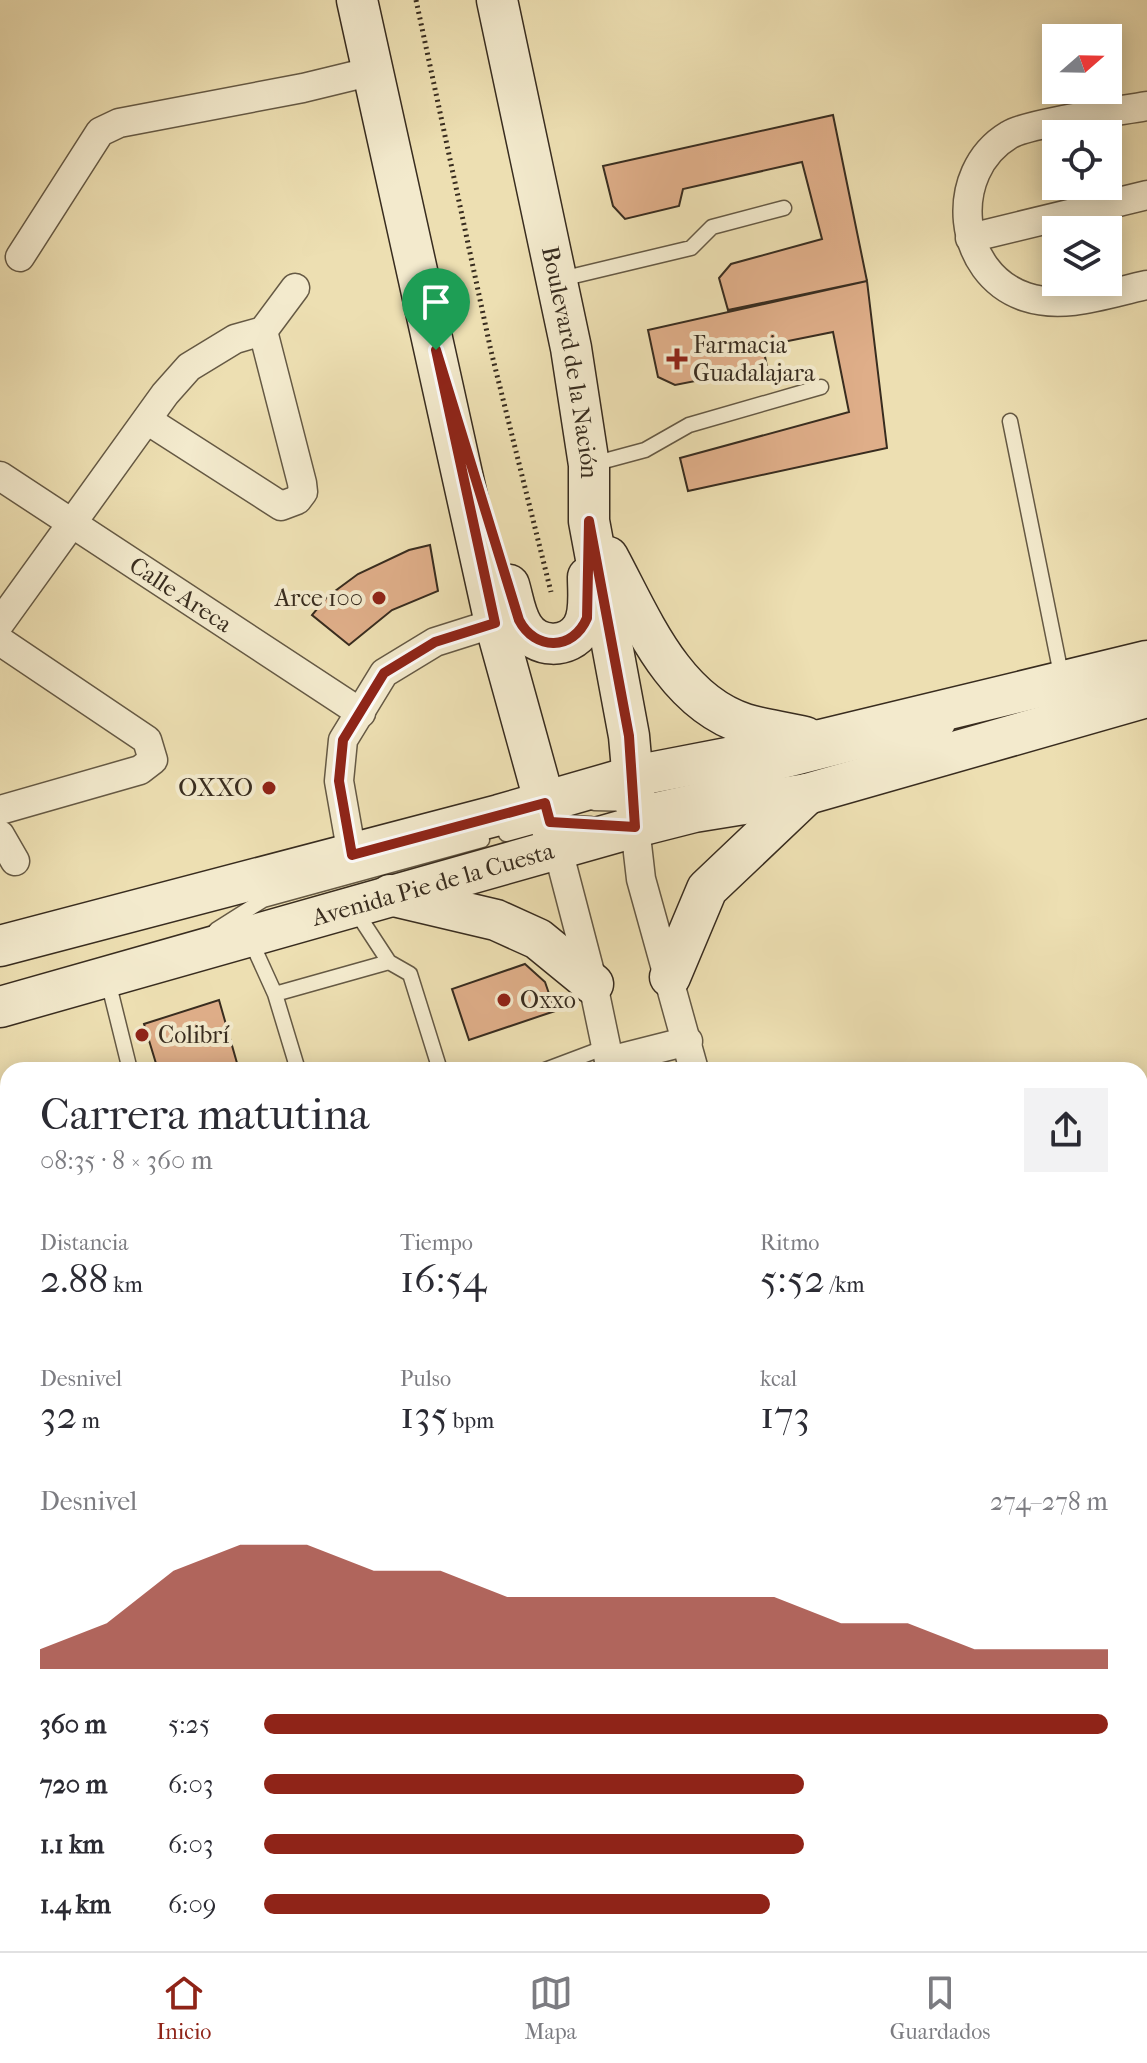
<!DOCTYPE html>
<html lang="es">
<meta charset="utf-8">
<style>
:root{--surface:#fff;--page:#f2f2f3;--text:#2b2b33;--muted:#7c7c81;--line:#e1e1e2;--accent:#8f2418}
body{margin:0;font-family:"IM FELL French Canon",serif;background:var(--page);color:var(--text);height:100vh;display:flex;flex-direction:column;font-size:30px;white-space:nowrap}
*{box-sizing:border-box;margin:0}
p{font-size:26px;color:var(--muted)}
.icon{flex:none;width:44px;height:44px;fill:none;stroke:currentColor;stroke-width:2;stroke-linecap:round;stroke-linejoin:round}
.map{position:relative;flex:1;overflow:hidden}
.panel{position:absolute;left:0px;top:1062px;width:1148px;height:890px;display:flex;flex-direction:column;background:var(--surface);border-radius:24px 24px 0 0;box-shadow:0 4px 20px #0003}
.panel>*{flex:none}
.needle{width:52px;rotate:70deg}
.controls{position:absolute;left:1042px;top:24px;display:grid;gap:16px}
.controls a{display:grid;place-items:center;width:80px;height:80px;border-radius:0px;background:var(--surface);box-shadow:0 4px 20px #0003;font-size:40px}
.pin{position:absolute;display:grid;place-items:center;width:68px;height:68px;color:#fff;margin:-82px -34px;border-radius:50% 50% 50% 0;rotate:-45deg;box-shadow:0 0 8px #0007}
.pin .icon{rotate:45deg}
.round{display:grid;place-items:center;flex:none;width:84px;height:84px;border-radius:0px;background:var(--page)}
.summary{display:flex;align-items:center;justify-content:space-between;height:136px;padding:0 40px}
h1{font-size:44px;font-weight:600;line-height:60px}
.metrics{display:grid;grid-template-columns:repeat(3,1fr);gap:12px;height:136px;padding:8px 40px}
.metrics div{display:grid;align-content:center}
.metrics b{font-size:40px;font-weight:600}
.metrics small{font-size:22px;font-weight:400}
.metrics p{font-size:22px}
.chart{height:224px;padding:16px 40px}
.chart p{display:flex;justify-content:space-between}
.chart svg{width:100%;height:144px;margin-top:8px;fill:var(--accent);opacity:.7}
ul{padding:0 40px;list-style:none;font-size:26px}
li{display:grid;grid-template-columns:128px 96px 1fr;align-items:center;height:60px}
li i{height:20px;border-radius:10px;background:var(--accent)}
.tab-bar{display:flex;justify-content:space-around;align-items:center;height:112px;border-top:2px solid var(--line);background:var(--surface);font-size:22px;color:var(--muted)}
.tab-bar a{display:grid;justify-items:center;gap:4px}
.tab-bar .current{color:var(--accent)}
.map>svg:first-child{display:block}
.building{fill:#dfae89;stroke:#382c1f;stroke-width:2}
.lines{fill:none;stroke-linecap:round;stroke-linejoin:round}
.service-casing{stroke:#655944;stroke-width:17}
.minor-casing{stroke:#655944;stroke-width:31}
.secondary-casing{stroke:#382c1f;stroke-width:43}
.path{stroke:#382c1f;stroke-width:5;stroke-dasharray:2 4;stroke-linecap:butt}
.service{stroke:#f3eacd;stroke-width:14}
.minor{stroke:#f3eacd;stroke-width:28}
.secondary{stroke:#f3eacd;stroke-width:40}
.route-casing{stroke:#fff;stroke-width:16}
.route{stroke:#8f2418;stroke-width:10}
.poi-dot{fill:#8f2418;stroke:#f3eacd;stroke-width:3}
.labels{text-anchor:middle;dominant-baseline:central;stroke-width:8;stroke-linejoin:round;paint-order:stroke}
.poi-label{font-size:24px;fill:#382c1f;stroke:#f3eacd;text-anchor:start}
.street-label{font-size:24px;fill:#382c1f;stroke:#f3eacd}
</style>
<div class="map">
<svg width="1147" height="1951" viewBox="0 0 1147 1951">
<rect width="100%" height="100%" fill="#eddfb2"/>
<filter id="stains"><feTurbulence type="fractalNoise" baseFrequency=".0025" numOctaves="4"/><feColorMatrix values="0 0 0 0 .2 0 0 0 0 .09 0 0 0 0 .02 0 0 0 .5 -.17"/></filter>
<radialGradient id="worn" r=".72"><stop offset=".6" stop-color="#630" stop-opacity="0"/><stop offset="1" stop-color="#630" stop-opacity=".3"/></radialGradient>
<path class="building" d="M833,115l34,166 -139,29 -9,-32 12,-14 91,-25 -20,-77 -119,27 -4,17 -54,13 -12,-13 -10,-40z
M867,281l20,167 -199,43 -8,-33 169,-46 -16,-80 -70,14 4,21 -92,18 -17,-8 -10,-47z
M430,545l8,46 -46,19 -43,35 -37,-30 15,-18 31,-23 51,-24z
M525,964l20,18 10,29 -86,29 -17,-51z
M219,1000l20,70h-81l-14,-46z
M8,1244v38l-8,2v-38z"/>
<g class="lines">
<g class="service-casing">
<path id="service" d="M557,280l134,-32 21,-21 72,-19
M1010,421l52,258
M593,464l52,-14 44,-25 132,-38
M594,803l42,1 136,-30 158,-40 17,-7
M506,834l44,-12 41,2
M355,910l34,52 21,12 30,96
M216,930l47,-30 219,-60
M250,939l25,55 23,76
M107,977l23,93
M275,994l114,-32
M545,1070l61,-23
M0,1146l8,27"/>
</g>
<g class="minor-casing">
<g id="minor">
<path d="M1147,106c-28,5 -119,17 -138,29 -62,37 -53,139 17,162 39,13 83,-4 121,-12"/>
<path d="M970,238l177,-43"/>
<path d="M20,257l80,-125 19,-9 184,-35 70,-17"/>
<path d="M147,420l134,86 16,-6 6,-8 -1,-9 -39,-152"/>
<path id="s1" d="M0,476l361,237"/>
<path d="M0,623l165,-229 24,-27 46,-28 28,-8 32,-43"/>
<path d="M0,641l147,99 6,20 -13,10 -140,40"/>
<path d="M635,827l6,52 53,191"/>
<path d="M0,835l15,26"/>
<path d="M558,850l35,134 18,86"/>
<path d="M352,855l-13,-74 4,-41 41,-67 51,-31 60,-19"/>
<path d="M609,1061l79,-20"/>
<path d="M0,1394l8,-3"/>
<path d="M1140,1516l7,-2"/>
<path d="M0,1916l8,-3"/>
<path d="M795,1944l2,7"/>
<path d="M817,1944l2,7"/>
<path d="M876,1951l4,-7"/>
</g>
</g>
<g class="secondary-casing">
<g id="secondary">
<path d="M357,0l138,623 57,206"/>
<path id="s2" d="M497,0l74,348 18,117v56l40,215 6,67"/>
<path d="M608,557c33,61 65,144 137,167 19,6 41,8 60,13"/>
<path d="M509,585c4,13 6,30 14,42 13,21 45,23 59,1 9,-14 6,-35 6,-51"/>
<path d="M390,895l106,25 42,19 55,45"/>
<path d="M0,946l499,-131 135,-39 187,-36 326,-79"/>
<path d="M670,977l37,-88 100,-95"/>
<path id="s3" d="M0,1007l635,-180 59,-15 113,-18 340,-97"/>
</g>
</g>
<path class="path" d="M416,0l75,351 60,241"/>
<use href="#service" class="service"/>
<use href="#minor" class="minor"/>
<use href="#secondary" class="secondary"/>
</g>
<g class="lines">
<g class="route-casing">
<path id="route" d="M436,350l83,270c16,31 54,31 68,-2l2,-97 40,215 6,91 -85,-5 -5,-19 -193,52 -13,-74 4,-41 41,-67 51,-31 60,-19z"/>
</g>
<use href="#route" class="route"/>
</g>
<g class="poi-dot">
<path d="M673 347h8v8h8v8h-8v8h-8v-8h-8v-8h8z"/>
<circle cx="379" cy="598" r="8"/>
<circle cx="269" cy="788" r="8"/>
<circle cx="504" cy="1000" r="8"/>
<circle cx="142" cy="1035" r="8"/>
</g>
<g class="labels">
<g class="poi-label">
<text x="693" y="345">Farmacia<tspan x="693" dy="28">Guadalajara</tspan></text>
<text x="363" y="598" text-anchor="end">Arce 100</text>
<text x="253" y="788" text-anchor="end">OXXO</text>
<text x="520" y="1000">Oxxo</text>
<text x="158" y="1035">Colibrí</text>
</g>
<g class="street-label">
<text stroke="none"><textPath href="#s2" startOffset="370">Boulevard de la Nación</textPath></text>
<text stroke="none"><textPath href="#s1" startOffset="216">Calle Areca</textPath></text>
<text stroke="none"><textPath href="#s3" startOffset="450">Avenida Pie de la Cuesta</textPath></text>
</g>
</g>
<rect width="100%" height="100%" filter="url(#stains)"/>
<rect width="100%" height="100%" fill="url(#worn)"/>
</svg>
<div class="controls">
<a><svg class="needle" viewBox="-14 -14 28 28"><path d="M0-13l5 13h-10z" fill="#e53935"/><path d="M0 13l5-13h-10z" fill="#7c7c81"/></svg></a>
<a><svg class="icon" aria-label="locate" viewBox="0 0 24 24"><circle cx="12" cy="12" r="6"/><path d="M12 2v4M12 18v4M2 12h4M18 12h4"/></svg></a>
<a><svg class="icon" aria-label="layers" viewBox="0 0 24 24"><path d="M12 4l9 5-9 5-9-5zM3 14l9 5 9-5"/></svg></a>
</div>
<div class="pin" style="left:436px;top:350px;background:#1e9e55"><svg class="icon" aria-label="arrive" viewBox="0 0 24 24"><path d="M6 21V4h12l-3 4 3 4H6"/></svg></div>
<section class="panel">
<div class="summary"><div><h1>Carrera matutina</h1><p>08:35 · 8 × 360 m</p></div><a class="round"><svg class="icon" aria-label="share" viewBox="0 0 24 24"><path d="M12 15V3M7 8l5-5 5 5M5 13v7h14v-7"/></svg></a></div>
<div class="metrics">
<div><p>Distancia</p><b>2.88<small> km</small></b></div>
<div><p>Tiempo</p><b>16:54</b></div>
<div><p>Ritmo</p><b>5:52<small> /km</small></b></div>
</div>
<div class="metrics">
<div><p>Desnivel</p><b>32<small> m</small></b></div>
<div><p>Pulso</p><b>135<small> bpm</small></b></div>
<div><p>kcal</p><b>173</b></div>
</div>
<div class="chart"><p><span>Desnivel</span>274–278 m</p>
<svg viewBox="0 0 160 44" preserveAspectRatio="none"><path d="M0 44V38L10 30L20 14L30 6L40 6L50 14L60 14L70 22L80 22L90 22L100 22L110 22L120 30L130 30L140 38L150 38L160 38V44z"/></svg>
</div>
<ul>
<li><b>360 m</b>5:25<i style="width:100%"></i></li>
<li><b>720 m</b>6:03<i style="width:64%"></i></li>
<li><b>1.1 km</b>6:03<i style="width:64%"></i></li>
<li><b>1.4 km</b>6:09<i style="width:60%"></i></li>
</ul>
</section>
</div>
<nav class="tab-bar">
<a class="current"><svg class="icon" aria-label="home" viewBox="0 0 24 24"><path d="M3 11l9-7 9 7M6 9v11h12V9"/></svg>Inicio</a>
<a><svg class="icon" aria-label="map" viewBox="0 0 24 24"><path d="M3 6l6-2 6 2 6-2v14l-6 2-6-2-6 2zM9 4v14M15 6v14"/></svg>Mapa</a>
<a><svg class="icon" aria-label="saved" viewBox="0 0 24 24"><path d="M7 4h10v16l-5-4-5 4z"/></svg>Guardados</a>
</nav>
